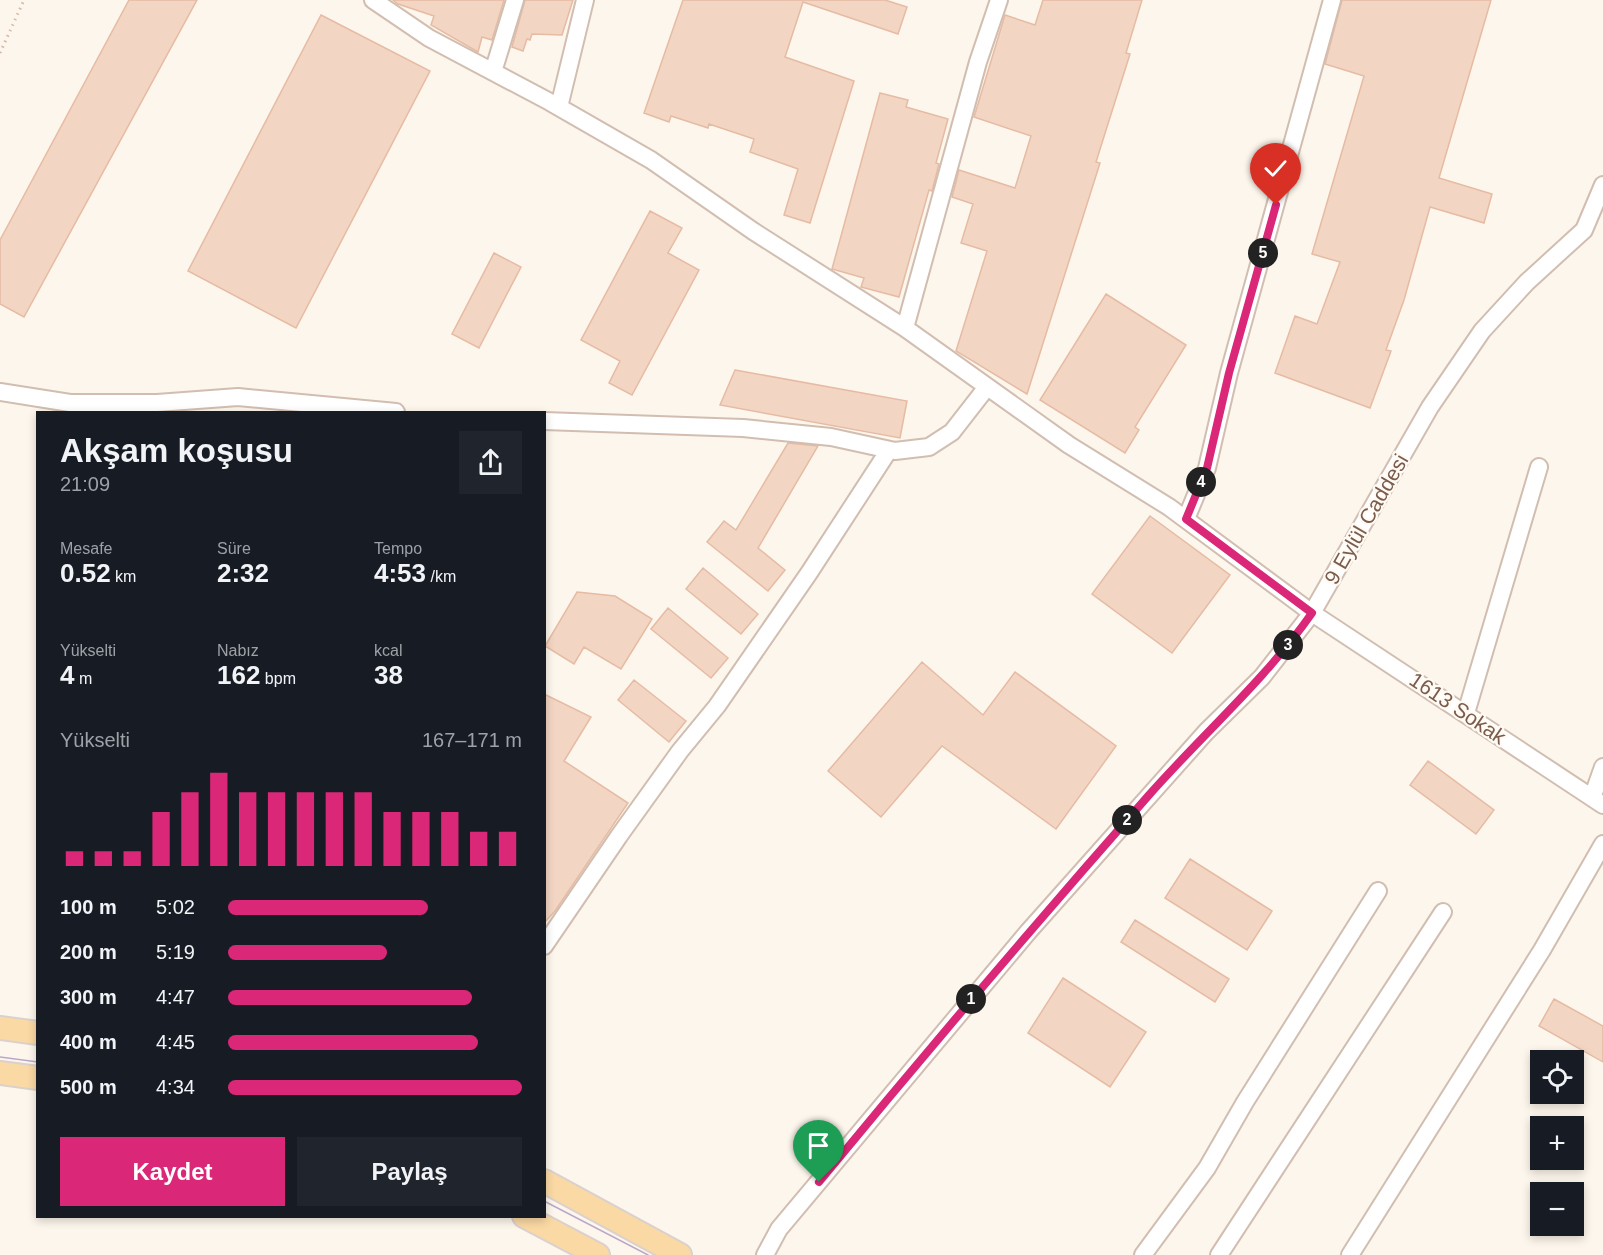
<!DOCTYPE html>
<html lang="tr">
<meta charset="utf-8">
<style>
:root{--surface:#171b24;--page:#20242c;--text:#f1f3f6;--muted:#9ea1a6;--accent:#db2777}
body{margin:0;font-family:Helvetica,sans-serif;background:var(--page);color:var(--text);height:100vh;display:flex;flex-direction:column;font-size:22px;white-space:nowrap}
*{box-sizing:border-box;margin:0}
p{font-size:20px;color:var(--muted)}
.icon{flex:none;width:33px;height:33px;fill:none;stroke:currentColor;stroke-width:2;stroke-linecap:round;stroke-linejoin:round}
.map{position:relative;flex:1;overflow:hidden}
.side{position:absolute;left:36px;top:411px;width:510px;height:807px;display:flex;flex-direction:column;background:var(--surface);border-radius:0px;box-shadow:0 3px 9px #0003}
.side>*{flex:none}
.buttons{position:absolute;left:1530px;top:1050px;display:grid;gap:12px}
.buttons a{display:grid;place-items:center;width:54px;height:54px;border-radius:0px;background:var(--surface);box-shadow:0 3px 9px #0003;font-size:30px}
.pin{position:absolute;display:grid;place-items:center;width:51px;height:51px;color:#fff;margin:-62px -26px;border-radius:50% 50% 50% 0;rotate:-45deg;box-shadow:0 0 6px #0007}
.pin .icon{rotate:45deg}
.km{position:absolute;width:30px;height:30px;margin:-15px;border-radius:50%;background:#222;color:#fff;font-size:16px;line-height:30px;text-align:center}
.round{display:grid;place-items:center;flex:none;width:63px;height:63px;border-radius:0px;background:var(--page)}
.head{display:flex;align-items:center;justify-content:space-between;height:102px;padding:0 24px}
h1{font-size:33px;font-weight:700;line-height:45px}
.stats{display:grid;grid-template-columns:repeat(3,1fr);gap:9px;height:102px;padding:6px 24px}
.stats div{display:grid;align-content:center}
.stats b{font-size:26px;font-weight:700}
.stats small{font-size:16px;font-weight:400}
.stats p{font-size:16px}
.chart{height:168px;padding:12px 24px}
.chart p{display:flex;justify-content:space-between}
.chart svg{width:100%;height:108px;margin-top:6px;stroke:var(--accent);stroke-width:6}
.button{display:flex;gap:12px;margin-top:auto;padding:12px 24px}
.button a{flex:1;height:69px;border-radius:0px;background:var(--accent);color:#fff;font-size:24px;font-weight:700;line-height:69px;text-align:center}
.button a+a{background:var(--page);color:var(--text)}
ul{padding:0 24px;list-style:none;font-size:20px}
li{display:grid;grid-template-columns:96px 72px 1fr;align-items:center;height:45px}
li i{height:15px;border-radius:8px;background:var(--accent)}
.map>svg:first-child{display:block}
.building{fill:#f3d5c3;stroke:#e6bba3;stroke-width:1.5}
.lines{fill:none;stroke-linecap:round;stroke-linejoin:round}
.minor-casing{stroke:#d1beb0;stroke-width:20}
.major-casing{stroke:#dad1cd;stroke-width:26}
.path{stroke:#d9b8a5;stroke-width:3;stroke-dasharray:1.5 4.5;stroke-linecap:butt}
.minor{stroke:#fff;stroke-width:16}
.major{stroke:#fbd9a5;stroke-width:22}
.tram{stroke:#b9a8c9;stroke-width:1.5}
.route-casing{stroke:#fff;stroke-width:12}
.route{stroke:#db2777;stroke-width:8}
.labels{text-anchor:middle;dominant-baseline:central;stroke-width:4.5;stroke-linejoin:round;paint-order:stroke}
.street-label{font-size:21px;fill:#7a5c4d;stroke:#fffaf3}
</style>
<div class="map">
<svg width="1603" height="1255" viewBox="0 0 1603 1255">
<rect width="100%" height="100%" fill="#fdf6ec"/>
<path class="building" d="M129,0h68l-173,317 -24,-13v-64z
M393,0h111l-12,40 -10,-3 -4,15 -47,-27 3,-9 -36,-12z
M525,0h48l-11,35 -30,-1 -2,6 -3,-1 -4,12 -11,-4z
M683,0h202l22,7 -9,27 -95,-32 -18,55 69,24 -44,142 -26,-8 14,-46 -48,-17 4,-13 -45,-15 -1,4 -37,-12 -2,6 -25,-9z
M1043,0h99l-16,53 4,1 -34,108 4,1 -73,231 -71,-43 31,-100 -26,-8 12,-39 -21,-7 7,-27 56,18 16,-52 -57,-19 31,-102 30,10z
M1342,0h149l-52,178 53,16 -8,29 -54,-16 -26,93 -18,50 5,1 -21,57 -95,-35 20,-57 22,8 23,-62 -28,-8 52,-178 -39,-12z
M321,15l109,56 -134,257 -108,-57z
M880,93l28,7 -2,7 42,12 -12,44 3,1 -7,27 -3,-1 -30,107 -38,-10 3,-9 -32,-9z
M650,211l32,17 -14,25 31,17 -67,125 -23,-12 11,-22 -39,-21z
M494,253l27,14 -42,81 -27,-14z
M1106,294l80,51 -51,82 4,3 -14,23 -85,-53z
M735,370l172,31 -7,37 -180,-33z
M788,443l30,3 -60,102 27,22 -17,21 -61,-49 17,-21 12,9z
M1150,516l80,59 -58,78 -80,-59z
M703,568l55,46 -17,20 -55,-45z
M577,592l38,4 37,23 -31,50 -37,-22 -10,17 -29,-18z
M668,608l60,50 -17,20 -60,-49z
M922,662l61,53 32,-43 101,74 -60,83 -114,-83 -61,71 -53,-46z
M634,680l52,41 -17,21 -51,-42z
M544,694l47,23 -27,44 64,42 -73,108 -11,12z
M1428,761l66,49 -18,24 -66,-49z
M1190,859l82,52 -25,39 -82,-52z
M1135,920l94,59 -14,23 -94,-60z
M1063,978l83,54 -36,55 -82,-54z
M1554,999l49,27v36l-64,-36z"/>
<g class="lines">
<g class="minor-casing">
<path id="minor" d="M373,0l56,38 121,64 101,58 102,71 152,97 164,117 100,62 143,106 291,192
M493,72l22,-72
M559,107l26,-107
M905,328l73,-266 21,-62
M0,392l70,11h87l81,-6 158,15
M544,421l199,7 88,9 64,14 34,-4 23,-15 35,-45
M1186,519l21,-51 22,-95 103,-373
M1466,713l73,-246
M1592,798l11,-31
M544,946l75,-110 61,-85 37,-45 92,-133 80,-123
M765,1255l14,-26 249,-297 178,-200 56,-55 50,-64 118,-206 52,-76 45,-49 57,-52 19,-45
M1143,1255l64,-87 38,-66 133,-211
M1219,1255l224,-343
M1350,1255l192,-305 61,-106"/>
</g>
<g class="major-casing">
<path id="major" d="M0,1028l38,5
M0,1073l38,5
M544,1181l136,74
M524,1216l74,39"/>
</g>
<path class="path" d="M0,53l24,-53"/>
<use href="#minor" class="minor"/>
<use href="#major" class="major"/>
<path class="tram" d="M0,1057l38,5
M544,1201l104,54"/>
</g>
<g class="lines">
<g class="route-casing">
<path id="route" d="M819,1182c108,-131 218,-260 330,-387 54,-61 116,-115 163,-182l-126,-94 21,-51 22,-95 47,-168"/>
</g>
<use href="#route" class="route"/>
</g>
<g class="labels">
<g class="street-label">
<text transform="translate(1366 519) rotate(-60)">9 Eylül Caddesi</text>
<text transform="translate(1458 708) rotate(34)">1613 Sokak</text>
</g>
</g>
</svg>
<div class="buttons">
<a><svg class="icon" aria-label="locate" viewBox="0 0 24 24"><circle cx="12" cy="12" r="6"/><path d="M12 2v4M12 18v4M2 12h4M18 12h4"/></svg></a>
<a>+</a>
<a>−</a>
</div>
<div class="pin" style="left:819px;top:1182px;background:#1e9e55"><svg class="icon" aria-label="arrive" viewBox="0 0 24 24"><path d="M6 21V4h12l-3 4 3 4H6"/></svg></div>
<div class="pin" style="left:1276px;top:205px;background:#d93025"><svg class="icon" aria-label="check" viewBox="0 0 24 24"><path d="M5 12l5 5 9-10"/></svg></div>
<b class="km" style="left:971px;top:999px">1</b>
<b class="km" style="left:1127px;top:820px">2</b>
<b class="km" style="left:1288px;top:645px">3</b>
<b class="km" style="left:1201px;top:482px">4</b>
<b class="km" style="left:1263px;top:253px">5</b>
<section class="side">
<div class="head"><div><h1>Akşam koşusu</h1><p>21:09</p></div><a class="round"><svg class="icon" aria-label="share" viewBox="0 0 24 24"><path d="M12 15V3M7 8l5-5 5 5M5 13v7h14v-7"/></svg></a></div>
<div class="stats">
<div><p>Mesafe</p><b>0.52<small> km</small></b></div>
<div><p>Süre</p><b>2:32</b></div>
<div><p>Tempo</p><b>4:53<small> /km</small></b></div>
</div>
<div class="stats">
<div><p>Yükselti</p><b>4<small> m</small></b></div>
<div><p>Nabız</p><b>162<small> bpm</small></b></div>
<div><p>kcal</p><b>38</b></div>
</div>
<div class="chart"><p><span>Yükselti</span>167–171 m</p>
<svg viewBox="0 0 160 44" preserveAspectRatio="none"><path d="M5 44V38M15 44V38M25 44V38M35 44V22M45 44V14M55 44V6M65 44V14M75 44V14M85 44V14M95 44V14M105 44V14M115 44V22M125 44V22M135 44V22M145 44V30M155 44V30"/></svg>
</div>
<ul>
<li><b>100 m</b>5:02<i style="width:68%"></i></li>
<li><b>200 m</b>5:19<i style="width:54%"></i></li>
<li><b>300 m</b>4:47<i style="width:83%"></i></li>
<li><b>400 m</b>4:45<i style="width:85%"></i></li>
<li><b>500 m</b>4:34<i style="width:100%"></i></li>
</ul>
<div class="button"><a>Kaydet</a><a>Paylaş</a></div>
</section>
</div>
